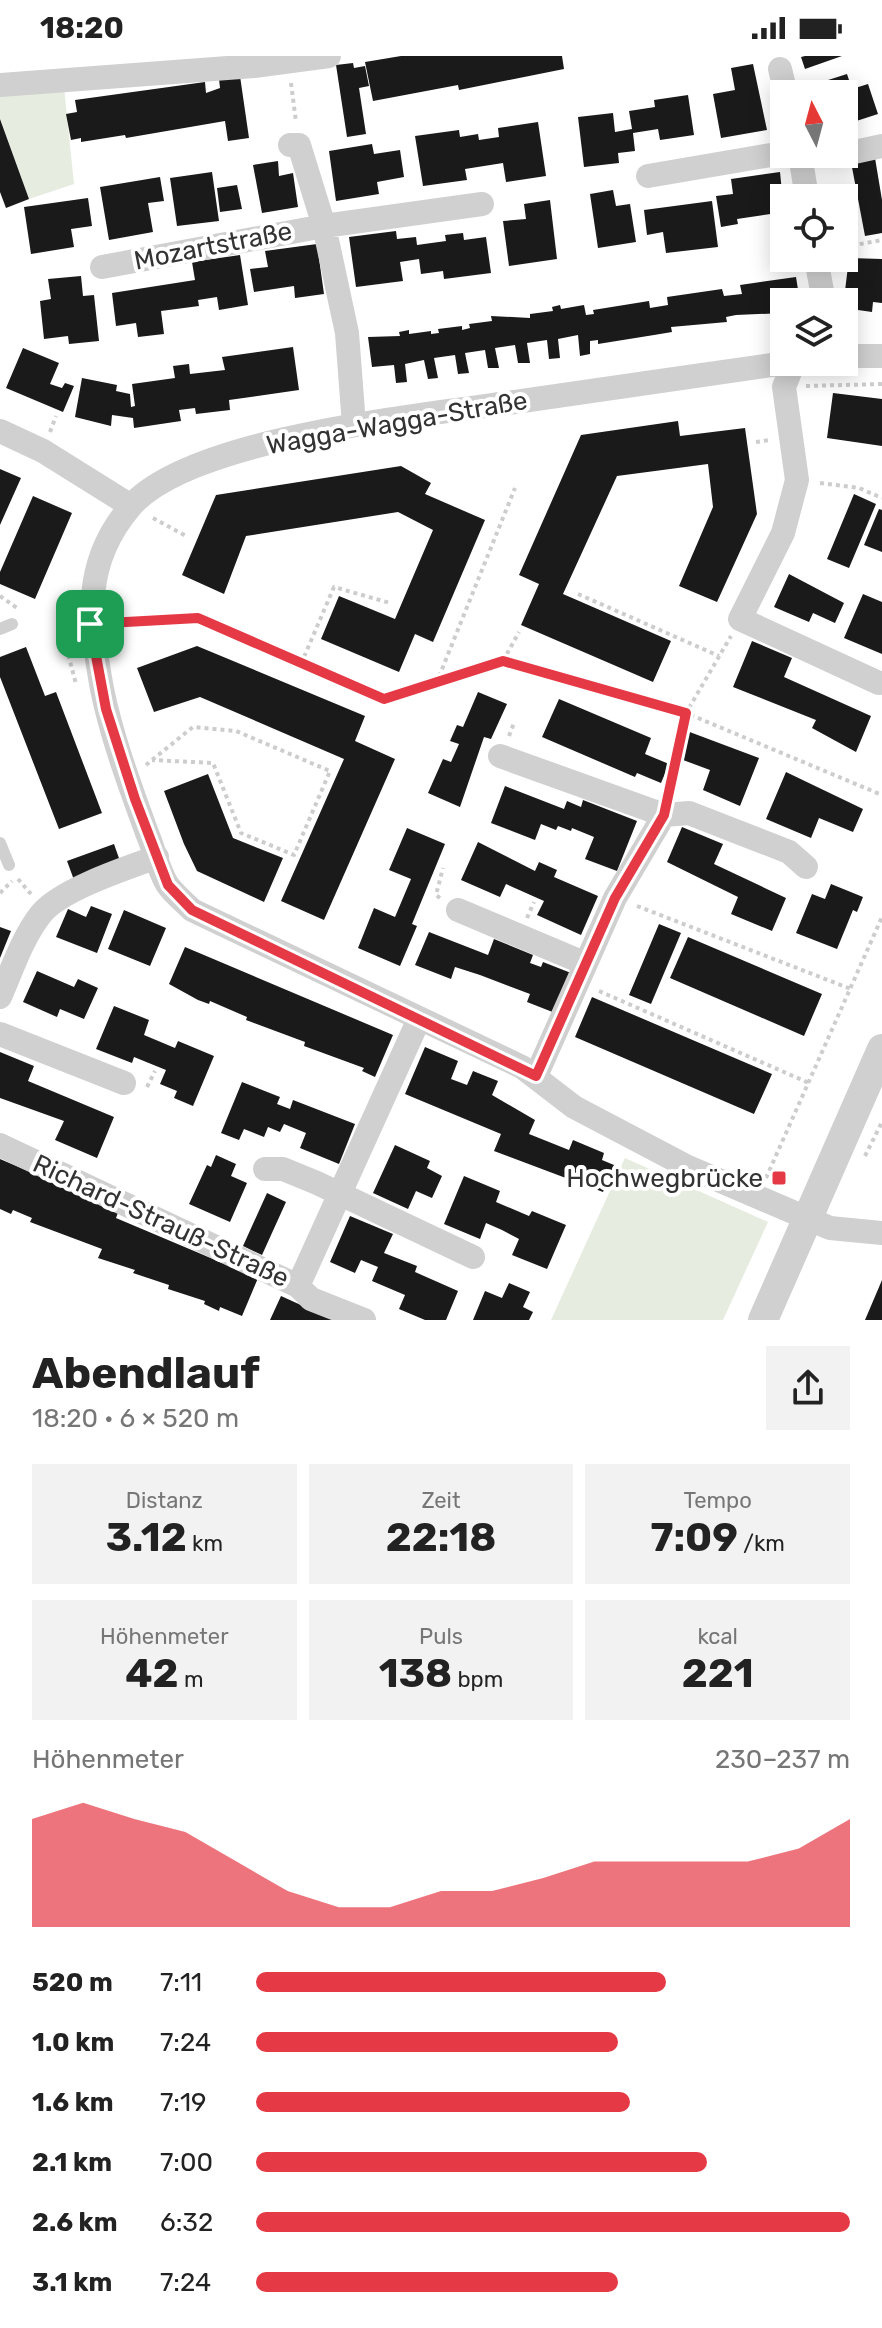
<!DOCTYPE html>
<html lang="de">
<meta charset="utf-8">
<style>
:root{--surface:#fff;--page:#f2f2f2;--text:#222;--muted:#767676;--accent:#e63946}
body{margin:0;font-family:Rubik,sans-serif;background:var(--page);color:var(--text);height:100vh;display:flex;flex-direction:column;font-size:30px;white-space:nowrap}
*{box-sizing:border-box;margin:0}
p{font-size:26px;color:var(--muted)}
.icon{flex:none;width:44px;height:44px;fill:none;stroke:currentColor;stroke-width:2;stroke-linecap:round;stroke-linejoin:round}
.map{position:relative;height:1264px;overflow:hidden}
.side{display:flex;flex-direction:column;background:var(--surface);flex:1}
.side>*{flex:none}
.needle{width:52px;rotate:354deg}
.buttons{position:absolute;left:770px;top:24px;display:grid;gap:16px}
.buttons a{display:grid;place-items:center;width:88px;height:88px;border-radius:0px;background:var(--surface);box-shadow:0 4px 20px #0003;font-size:40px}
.pin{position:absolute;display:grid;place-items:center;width:68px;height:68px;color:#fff;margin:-34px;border-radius:16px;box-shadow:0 4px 12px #0006}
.round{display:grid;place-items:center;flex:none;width:84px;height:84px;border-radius:0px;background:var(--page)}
.summary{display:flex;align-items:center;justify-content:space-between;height:136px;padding:0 32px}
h1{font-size:44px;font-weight:700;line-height:60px}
.stats{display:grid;grid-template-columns:repeat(3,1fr);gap:12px;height:136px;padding:8px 32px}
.stats div{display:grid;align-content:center;border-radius:0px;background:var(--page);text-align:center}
.stats b{font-size:40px;font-weight:700}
.stats small{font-size:22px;font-weight:400}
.stats p{font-size:22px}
.chart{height:224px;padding:16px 32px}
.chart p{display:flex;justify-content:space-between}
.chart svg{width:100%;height:144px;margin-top:8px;fill:var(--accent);opacity:.7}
ul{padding:0 32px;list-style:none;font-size:26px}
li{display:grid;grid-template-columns:128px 96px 1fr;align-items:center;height:60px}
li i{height:20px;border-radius:10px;background:var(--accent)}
.status{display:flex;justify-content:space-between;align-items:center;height:56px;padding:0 40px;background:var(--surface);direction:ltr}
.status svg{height:22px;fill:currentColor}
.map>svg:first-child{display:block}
.green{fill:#e6ecdf}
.building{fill:#1a1a1a}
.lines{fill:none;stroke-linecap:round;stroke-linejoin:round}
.path{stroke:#cdcdcd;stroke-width:4;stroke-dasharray:4 4;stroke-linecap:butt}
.service{stroke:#d0d0d0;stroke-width:12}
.minor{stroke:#d0d0d0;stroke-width:24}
.tertiary{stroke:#d0d0d0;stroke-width:30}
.route-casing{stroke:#fff;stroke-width:16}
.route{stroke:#e63946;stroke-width:10}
.poi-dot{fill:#e63946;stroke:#fff;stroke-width:3}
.labels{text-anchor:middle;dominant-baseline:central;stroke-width:8;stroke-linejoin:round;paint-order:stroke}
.street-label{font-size:26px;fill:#333;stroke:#fff}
.poi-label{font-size:26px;fill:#333;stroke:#fff;text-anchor:end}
</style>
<div class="status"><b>18:20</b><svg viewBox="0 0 49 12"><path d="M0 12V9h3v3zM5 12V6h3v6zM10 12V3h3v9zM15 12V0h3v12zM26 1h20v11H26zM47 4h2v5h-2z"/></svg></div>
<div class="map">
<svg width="882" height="1264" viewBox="0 0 882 1264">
<rect width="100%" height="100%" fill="#fff"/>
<path class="green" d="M64,31l10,97 -45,15 -29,-81v-26z
M625,1102l143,64 -45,98h-172z"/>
<path class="building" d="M401,0h161l2,13 -105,21 -1,-5 -85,16 -8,-39z
M842,0l-37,13 -4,-12 4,-1z
M353,7l1,5 11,-2 4,20 -10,2 7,46 -19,3 -11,-72z
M753,8l14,66 -46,8 -8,-44 22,-4 -4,-22z
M847,18l5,15 16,-5 10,30 -34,11v-31h-36l-2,-7z
M240,20l9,62 -21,3 -3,-20 -99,17 -1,-3 -44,7v-4l-10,2 -5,-26 11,-2 -2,-12 130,-18 1,11 14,-5 -1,-9z
M688,39l6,40 -34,5 -2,-11 -25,4 2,18 -17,2 1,10 -35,4 -6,-50 35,-4 2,19 17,-3 -3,-18 26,-4 -1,-7z
M0,63l29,80 -23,9 -6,-16z
M538,66l8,54 -40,6 -3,-19 -38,6 2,11 -44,6 -8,-50 44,-6 1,7 18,-3 1,6 20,-3 -1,-9z
M372,88l2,10 26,-4 4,27 -27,5 2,12 -43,7 -7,-50z
M875,102l7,42v33l-17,3 -14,-74z
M278,105l1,15 14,-3 5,34 -36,6 -9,-48z
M212,116l7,49 -42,5 -7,-48z
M780,116l4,40 -47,7 1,5 -17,3 -5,-31 17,-2 -2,-15z
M160,121l4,24 -16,2 5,29 -44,8 -9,-53z
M237,129l5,24 -22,3 -3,-24z
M613,134l3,16 14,-2 6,38 -38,6 -8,-54z
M88,142l4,28 -21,3 3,18 -43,7 -7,-47z
M550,144l7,59 -48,7 -6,-45 23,-2 -2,-15z
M712,145l6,46 -52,6 -3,-21 -16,3 -3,-25z
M396,175l1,8 19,-2 1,8 29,-4 -1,-6 18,-2 1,7 22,-3 5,36 -47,6 -1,-8 -22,3 -2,-15 -19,3 3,19 -47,6 -7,-50z
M317,188l7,50 -29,4 -1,-12 -40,6 -4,-23 18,-2 -3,-16z
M240,199l8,50 -29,5 -2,-13 -19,3 1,6 -38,5 3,23 -26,3 -2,-14 -20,3 -4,-33 83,-13 -3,-18z
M849,202l33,1v44l-9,-1 -1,10 -21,-3 1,-9 -8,-1z
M81,220l2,20 11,-1 5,46 -30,3 -1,-8 -24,3 -4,-38 11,-2 -3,-20z
M796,221l4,25h-16v11l-48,2 -10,2 1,5 -56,5 1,5 -18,3 -56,9v-4l-8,1v13l-10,2 -2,-21 -20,4 2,19 -11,1 -2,-19 -20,3 3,20h-12l-3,-18 -20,3 4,20h-11l-3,-18 -20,3 4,20 -11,1 -3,-19 -21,3 4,20 -10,1 -4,-19 -19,4 2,18 -11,1 -2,-18 -22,2 -4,-30 32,-1 -1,-4 10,-2v4l22,-3v3l8,-1 -1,-4 24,-3v4l8,-2 -1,-4 23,-3 -1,-5 39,2v-4l23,-3 -1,-4 8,-2 1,4 23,-4 2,10 8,-1 -1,-4 56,-9 1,7 18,-3 -1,-8 55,-8 2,7 18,-2 -2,-9z
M293,291l6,43 -70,10 1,10 -34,4 -1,-6 -16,2 2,11 -47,7 -1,-10 -21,-3 -1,11 -36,-9 7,-39 35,7 -1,6 14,3 1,13 4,-1 -3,-22 43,-6 -2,-12 16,-2 1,10 35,-4 -3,-13z
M23,292l36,15 -9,21 12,4 3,-5 9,3 -11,26 -57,-24z
M833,337l49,6v47l-55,-8z
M678,365l2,15 65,-8 12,86 -40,88 -38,-16 34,-79 -5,-43 -91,12 -54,118 108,47 -18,41 -132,-57 18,-41 -20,-9 62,-140z
M401,410l30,17 -6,11 60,26 -52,122 -18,-8 -16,38 -78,-33 18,-43 56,23 38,-89 -35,-18 -152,24 -22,58 -42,-19 34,-80z
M0,413l21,9 -21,47z
M854,438l22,10 -27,64 -22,-9z
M33,440l39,17 -37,86 -35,-15v-12z
M879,453l3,1v42l-18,-7z
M789,518l55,29 -9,20 -22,-10 -4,9 -35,-15z
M863,538l19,8v52l-38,-16z
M752,585l40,17 -8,19 87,39 -15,36 -44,-24 4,-8 -83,-33z
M197,590l168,70 -10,25 40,18 -71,161 -43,-19 63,-142 -144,-62 -46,15 -17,-44z
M26,591l19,49 11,-4 46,121 -43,16 -59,-152v-20z
M478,636l29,12 -16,35 -7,-2 -24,70 -32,-14 15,-34 8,3 8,-18 -9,-3 7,-16 6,2z
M559,643l92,39 -6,16 24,10 -8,19 -24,-10 -2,4 -93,-40z
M687,675l72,27 -19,48 -37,-16 7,-20 -27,-10z
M786,716l77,37 -10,23 -34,-14 -8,20 -45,-19z
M208,718l25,64 50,20 -19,44 -67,-31 -13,-27 -20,-53z
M505,730l59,23 3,-8 14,6 2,-7 54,21 -20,50 -32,-12 9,-22 -22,-9 -1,3 -13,-5 -2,4 -15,-6 -6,16 -44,-17z
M682,771l41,17 -9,20 72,34 -14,33 -41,-17 7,-17 -71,-35z
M407,772l38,16 -33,80 5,2 -17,40 -42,-18 16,-40 21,9 16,-38 -22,-9z
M478,786l57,29 4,-9 18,8 -3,7 44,19 -17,39 -44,-20 7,-14 -38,-17 -6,13 -39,-17z
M114,788l7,20 -47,16 -7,-19z
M831,828l32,13 -6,15 -4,-2 -16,39 -41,-16 16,-39 13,5z
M91,850l21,8 -15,39 -41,-16 12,-28 18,8z
M124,854l42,18 -16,38 -42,-17z
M659,868l22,9 -30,71 -22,-9z
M0,871l11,4 -11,27z
M429,876l59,23 6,-16 39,16 -3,8 11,4 2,-5 28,11 -16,40 -28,-11 3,-8 -50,-19 -25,-8 -4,12 -36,-14z
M688,881l134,57 -18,42 -134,-58z
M185,891l208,88 -18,42 -13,-6 2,-3 -60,-22 1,-4 -59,-22 1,-3 -37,-16 -1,3 -11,-4 -29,-16z
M37,915l37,16 4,-8 20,9 -14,31 -24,-10 -3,8 -34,-15z
M592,941l180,77 -18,40 -179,-77z
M114,950l35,14 -5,15 31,13 3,-7 36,15 -21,50 -19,-8 3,-7 -17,-7 6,-14 -32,-13 -2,6 -36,-14z
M425,991l33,14 -7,18 16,6 6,-14 25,10 -6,14 43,25 -6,14 40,16 4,-10 31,13 -2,7 12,5 -11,27 -109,-41 7,-17 -96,-40z
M0,996l34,14 -6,15 86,36 -17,41 -42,-18 9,-19 -64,-23z
M242,1026l38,15 -3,7 13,5 3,-9 62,24 -16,40 -39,-16 6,-15 -22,-9 -4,8 -12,-5 -4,10 -20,-8 -5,11 -18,-7z
M395,1089l35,16 -3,7 15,8 -10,22 -16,-7 -8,18 -35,-16z
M216,1099l20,9 -5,12 16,7 -17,39 -41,-18 18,-39 4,2z
M0,1103l119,51 -3,8 142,60 -16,38 -22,-9 -1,4 -15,-7 1,-3 -37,-12 1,-4 -36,-12 2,-3 -37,-12 4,-9 -72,-27 2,-4 -19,-8 -2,4 -11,-5z
M464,1120l36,15 -4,11 33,14 3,-5 34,14 -19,44 -35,-14 7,-16 -17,-9 -16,-7 -6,16 -36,-15z
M267,1137l19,9 -24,53 -19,-9z
M350,1160l43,18 -9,19 33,13 -2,6 43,19 -12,29h-21l-26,-11 6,-14 -33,-14 6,-14 -17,-7 -6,13 -25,-11z
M882,1224v40h-17z
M509,1227l21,9 -7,15 10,5 -4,8h-56l12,-29 17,7z
M281,1240l53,24h-64z"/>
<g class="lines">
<path class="path" d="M291,27l5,39
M844,191l38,-7
M806,330l76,-2
M50,376l6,-16
M756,386l14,-2
M820,427l39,5 23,10
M153,462l33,18
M578,538l141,62
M0,540l17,12
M113,567l85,-5 186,81 119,-38 183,52 196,82
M60,568l16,60
M503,605l16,-29
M301,608l33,-77 56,16
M436,628l79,-196
M509,680l5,-13
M146,709l6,-5 41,-33 43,4 94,40 -36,84 -53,-22 -28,-70 -61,-3
M668,737l18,-80 45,-77
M18,823l13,15
M0,837l12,-12
M440,842l-4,-3 7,-27
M637,850l214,83
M527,862l7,-16
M599,935l210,92
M147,1031l8,-16
M865,1100l17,-34
M766,1122l116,-261"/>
<path class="service" d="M0,573l12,-5
M0,787l9,22"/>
<path class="minor" d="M780,13l6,25
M0,29l254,-19 75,-10
M290,89h9l25,81 23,107 7,92
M800,98l7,44
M648,120l123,-21 65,1 46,-10
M816,202l8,44
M102,211l222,-41 158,-22
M844,300h38
M792,306c-88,13 -175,25 -263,38 -93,14 -337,36 -398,106 -50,58 -41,115 -29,183 10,49 28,97 45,144 7,16 11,36 20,51 6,9 17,18 25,26l330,157 52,40 114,60 142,61 52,5
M794,306l-10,25 13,93 -14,53 -43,86 139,64
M0,375l43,20 88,55
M500,700l164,59 25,-2 100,39 17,15
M458,854l126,53
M0,941c12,-27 22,-59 41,-83 19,-24 85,-46 116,-57
M0,978l124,49
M536,1020l79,-178 49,-83
M0,1089l298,141 13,13 53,21
M265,1113h18l34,14 156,74
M298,1230l121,-267"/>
<path class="tertiary" d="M763,1264l119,-271"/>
</g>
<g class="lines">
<g class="route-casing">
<path id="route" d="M198,562l186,81 119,-38 183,52 -22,102 -49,83 -79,178 -344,-166 -24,-25 -33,-86 -29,-90 -16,-85z"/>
</g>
<use href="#route" class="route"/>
</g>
<rect class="poi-dot" x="771" y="1114" width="16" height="16" rx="4"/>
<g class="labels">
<g class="street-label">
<text transform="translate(213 190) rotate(-11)">Mozartstraße</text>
<text transform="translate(397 367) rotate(-10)">Wagga-Wagga-Straße</text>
<text transform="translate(161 1165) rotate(25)">Richard-Strauß-Straße</text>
</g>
<g class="poi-label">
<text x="763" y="1122">Hochwegbrücke</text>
</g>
</g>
</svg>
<div class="buttons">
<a><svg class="needle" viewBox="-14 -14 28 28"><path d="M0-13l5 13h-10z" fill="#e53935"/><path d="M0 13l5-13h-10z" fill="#767676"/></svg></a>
<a><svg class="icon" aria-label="locate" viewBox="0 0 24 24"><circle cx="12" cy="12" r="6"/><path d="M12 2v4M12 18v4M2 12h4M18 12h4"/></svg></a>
<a><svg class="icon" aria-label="layers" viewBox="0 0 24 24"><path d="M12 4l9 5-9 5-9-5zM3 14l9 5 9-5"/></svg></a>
</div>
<div class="pin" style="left:90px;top:568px;background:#1e9e55"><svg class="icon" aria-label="arrive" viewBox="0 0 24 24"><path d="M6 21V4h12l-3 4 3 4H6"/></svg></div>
</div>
<section class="side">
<div class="summary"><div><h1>Abendlauf</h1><p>18:20 · 6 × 520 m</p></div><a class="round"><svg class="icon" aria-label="share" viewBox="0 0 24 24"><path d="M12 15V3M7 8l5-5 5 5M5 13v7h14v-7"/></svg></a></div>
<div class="stats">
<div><p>Distanz</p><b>3.12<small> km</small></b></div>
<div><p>Zeit</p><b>22:18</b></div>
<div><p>Tempo</p><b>7:09<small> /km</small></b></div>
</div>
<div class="stats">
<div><p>Höhenmeter</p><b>42<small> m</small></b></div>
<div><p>Puls</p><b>138<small> bpm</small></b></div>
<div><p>kcal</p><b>221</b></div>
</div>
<div class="chart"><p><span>Höhenmeter</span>230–237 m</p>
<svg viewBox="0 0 160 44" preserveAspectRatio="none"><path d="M0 44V11L10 6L20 11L30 15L40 24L50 33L60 38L70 38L80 33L90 33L100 29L110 24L120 24L130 24L140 24L150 20L160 11V44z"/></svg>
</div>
<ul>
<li><b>520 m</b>7:11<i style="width:69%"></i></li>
<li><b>1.0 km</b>7:24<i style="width:61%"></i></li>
<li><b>1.6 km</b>7:19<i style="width:63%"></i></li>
<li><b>2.1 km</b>7:00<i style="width:76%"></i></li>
<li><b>2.6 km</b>6:32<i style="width:100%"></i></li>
<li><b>3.1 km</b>7:24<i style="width:61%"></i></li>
</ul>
</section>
